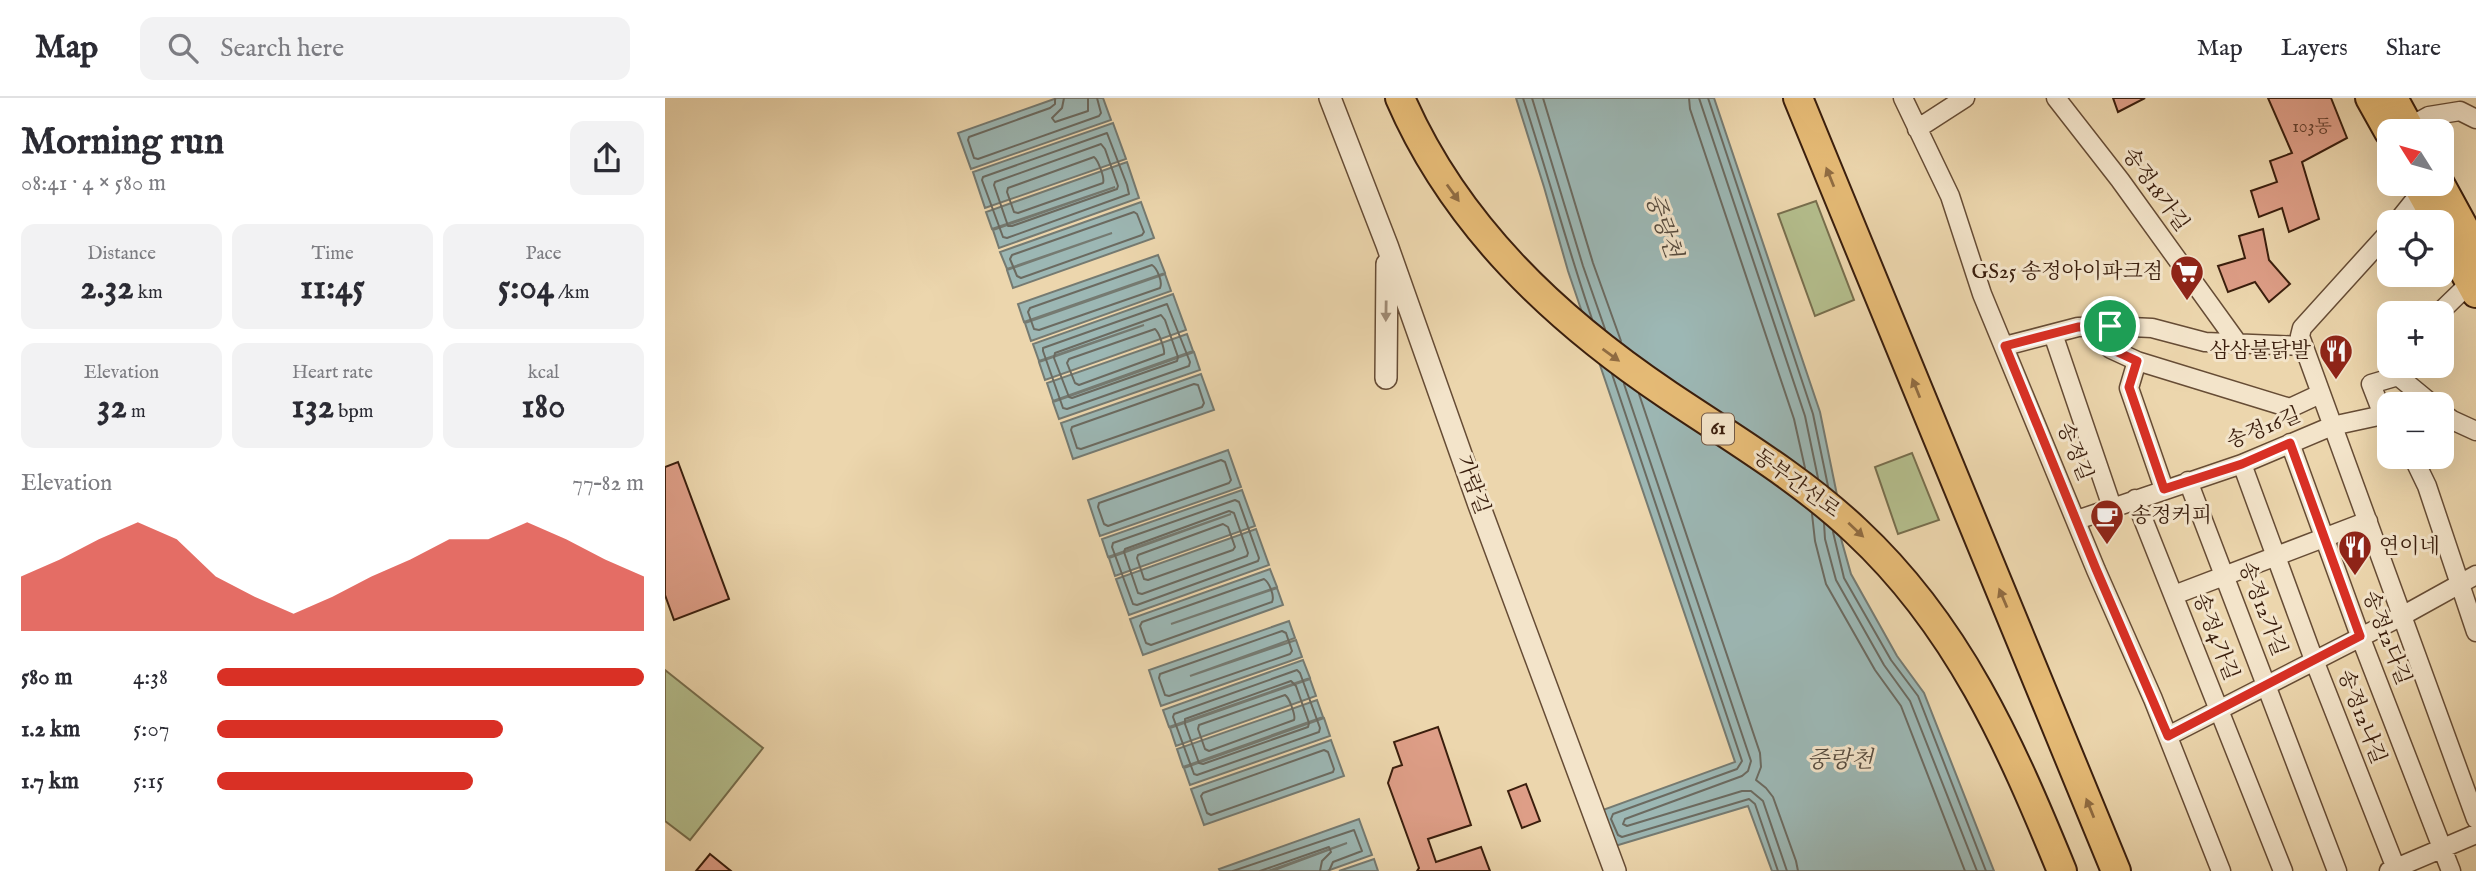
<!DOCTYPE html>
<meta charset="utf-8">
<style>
:root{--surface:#fff;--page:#f2f2f3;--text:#2b2b33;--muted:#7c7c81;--line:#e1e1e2;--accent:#d93025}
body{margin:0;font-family:"IM FELL English","Noto Serif KR",serif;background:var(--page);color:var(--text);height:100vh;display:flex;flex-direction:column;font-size:26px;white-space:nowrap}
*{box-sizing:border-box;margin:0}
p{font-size:23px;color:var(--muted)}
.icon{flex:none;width:38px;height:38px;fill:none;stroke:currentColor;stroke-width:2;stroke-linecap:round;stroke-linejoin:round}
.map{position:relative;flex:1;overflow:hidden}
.side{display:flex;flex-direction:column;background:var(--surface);width:665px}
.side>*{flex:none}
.needle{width:46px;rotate:307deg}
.controls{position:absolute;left:1712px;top:21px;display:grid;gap:14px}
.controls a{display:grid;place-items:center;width:77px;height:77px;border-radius:14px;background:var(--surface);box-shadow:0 7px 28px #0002;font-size:35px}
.pin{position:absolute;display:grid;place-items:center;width:60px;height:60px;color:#fff;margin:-30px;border:4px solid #fff;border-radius:50%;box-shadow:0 2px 7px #0007}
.round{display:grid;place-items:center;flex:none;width:74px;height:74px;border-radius:14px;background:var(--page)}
.headline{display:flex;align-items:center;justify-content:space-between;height:119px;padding:0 21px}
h1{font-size:38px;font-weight:700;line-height:52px}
.stats{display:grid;grid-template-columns:repeat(3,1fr);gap:10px;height:119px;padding:7px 21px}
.stats div{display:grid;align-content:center;border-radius:14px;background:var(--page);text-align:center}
.stats b{font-size:35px;font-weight:700}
.stats small{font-size:19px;font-weight:400}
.stats p{font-size:19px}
.chart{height:196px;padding:14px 21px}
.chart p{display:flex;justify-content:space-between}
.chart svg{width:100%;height:126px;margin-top:7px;fill:var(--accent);opacity:.7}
ul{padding:0 21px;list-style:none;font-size:23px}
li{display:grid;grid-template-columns:112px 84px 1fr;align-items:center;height:52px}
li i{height:18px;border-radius:9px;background:var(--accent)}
header{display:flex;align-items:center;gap:42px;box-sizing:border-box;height:98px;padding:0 35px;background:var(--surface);border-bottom:2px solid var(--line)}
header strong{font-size:33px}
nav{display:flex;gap:38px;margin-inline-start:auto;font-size:24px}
.search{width:490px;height:63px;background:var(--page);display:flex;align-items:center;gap:18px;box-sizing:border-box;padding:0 24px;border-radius:14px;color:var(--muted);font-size:26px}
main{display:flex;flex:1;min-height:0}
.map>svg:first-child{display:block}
.green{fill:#b4be8d;stroke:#776e4d;stroke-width:2}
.water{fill:#9cb7b4;stroke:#757a71;stroke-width:2}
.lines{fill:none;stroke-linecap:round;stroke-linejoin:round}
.shore{stroke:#6b6a60;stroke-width:2}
.building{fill:#de9e87;stroke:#3a1e0d;stroke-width:2}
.minor-casing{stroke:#664c35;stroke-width:21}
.tertiary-casing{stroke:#664c35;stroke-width:24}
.primary-casing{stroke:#3a1e0d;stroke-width:32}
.trunk-casing{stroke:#3a1e0d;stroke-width:32}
.minor{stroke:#f3e4ca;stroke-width:18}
.tertiary{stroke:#f3e4ca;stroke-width:21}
.primary{stroke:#e6bb76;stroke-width:28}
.trunk{stroke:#e6bb76;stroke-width:28}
.oneway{fill:#906c42}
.oneway2{fill:#a08b75}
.route-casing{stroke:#fff;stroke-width:14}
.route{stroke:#d93025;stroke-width:9}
.labels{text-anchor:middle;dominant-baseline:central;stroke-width:6;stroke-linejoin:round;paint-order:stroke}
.number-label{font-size:18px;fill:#633e2c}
.shield{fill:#f3e4ca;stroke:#725946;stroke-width:2}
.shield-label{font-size:19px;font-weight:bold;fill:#3a1e0d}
.street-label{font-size:21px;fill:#3a1e0d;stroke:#f3e4ca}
.poi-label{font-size:21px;fill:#3a1e0d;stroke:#f3e4ca;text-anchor:end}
.water-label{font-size:23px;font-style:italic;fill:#574c3f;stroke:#f3e4ca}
</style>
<header>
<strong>Map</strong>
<div class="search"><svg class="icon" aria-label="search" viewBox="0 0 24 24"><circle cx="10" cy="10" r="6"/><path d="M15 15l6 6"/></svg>Search here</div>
<nav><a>Map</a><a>Layers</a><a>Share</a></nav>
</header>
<main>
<section class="side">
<div class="headline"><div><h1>Morning run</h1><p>08:41 · 4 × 580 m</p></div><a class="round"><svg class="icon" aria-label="share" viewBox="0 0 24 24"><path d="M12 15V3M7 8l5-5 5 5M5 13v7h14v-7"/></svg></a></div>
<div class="stats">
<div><p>Distance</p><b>2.32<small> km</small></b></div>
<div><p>Time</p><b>11:45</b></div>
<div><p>Pace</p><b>5:04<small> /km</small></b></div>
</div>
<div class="stats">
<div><p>Elevation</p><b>32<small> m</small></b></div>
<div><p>Heart rate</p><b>132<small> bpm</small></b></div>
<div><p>kcal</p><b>180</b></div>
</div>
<div class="chart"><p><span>Elevation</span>77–82 m</p>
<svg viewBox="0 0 160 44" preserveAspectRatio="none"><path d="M0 44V25L10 19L20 12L30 6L40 12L50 25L60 32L70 38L80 32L90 25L100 19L110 12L120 12L130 6L140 12L150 19L160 25V44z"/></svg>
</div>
<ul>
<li><b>580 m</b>4:38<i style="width:100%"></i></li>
<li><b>1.2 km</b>5:07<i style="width:67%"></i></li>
<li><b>1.7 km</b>5:15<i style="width:60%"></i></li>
</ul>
</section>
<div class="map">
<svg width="1811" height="773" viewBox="0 0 1811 773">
<rect width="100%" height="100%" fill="#ecd6ad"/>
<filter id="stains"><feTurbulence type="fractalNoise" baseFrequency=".00286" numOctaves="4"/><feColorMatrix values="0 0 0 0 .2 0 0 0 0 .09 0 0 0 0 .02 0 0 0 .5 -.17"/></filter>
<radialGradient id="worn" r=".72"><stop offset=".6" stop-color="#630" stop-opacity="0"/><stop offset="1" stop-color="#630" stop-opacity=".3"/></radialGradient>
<path class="green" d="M1151,103l38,99 -39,16 -37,-102z
M1247,355l27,67 -41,14 -23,-67z
M0,572l98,78 -73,92 -25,-19z"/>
<path class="water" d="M392,0h46l8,22 -140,49 -13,-36z
M851,0h198l106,314 17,83 3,40 11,39 46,82 27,37 70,178h-222l-24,-65 -133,40 -15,-35 135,-49 -167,-491 -24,-84z
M448,25l13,36 -141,49 -12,-36z
M462,64l12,36 -140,50 -6,-18 122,-43 -123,42 -6,-17z
M476,104l13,36 -141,50 -6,-18 105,-37 -105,36 -7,-17z
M493,157l7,18 -141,49 -6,-18z
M500,176l6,17 -140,50 -6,-18z
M508,196l13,36 -141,50 -6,-18 105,-37 -105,36 -6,-17z
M522,236l6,17 -140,50 -6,-18z
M529,254l6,18 -141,49 -6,-17z
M536,276l13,36 -141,49 -12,-36z
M563,352l13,37 -141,49 -12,-36z
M577,392l13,36 -140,50 -6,-18 122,-44 -123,43 -6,-18z
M591,431l13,36 -140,50 -13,-36z
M605,471l7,18 -106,37 106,-36 6,17 -140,50 -13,-36z
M624,523l6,17 -105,38 106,-36 6,17 -141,49 -12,-36z
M638,562l7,18 -141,49 -6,-17z
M645,581l6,17 -140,50 -6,-18z
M652,602l6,17 -140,50 -6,-18z
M659,620l6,18 -140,49 -6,-17z
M666,642l13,36 -140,49 -13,-36z
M694,721l13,36 -45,16h-55l75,-28 -79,28h-48l-1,-2z
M709,761l4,12h-39z"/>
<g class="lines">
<path class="shore" d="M390,0v6l-5,4 -81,29 -1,3 6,18 4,1 121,-43 2,-3 -4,-15
M399,0l-2,10 -10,10 3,4 33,-11v-13
M858,0c24,73 44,148 69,221
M867,0l51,168 22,63
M878,0l50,165 28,78
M1024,0l1,11 104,310 11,49
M1034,0l106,318 13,62
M1043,0l105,316 15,72
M442,35l20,52 2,9 -122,44 -4,-1 -21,-57 1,-3z
M436,46l4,5 13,37 -1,3 -105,37h-4l-14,-41 1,-3z
M429,59c4,3 11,21 9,26l-85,30 -4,-1 -7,-20 1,-4z
M469,114l3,2 7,18 -2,3 -121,43 -4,-2 -7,-17 2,-4z
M487,167c5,3 11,17 8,23l-121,42 -5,-1 -6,-17 2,-4z
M502,206l23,58 -1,4 -122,43 -4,-1 -20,-57v-3z
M496,217l4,5 13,37 -1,4 -105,37 -3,-1 -15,-39 1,-5z
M490,231c4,3 10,21 9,25l-85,31 -4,-2 -8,-20 2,-4z
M947,276l130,387 -5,8 -124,45 -2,5 7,16 4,2 127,-38 6,5 23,67
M529,286l4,1 6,18 -2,4 -121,42 -4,-1 -6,-18 1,-3z
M959,286l127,377 -3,10 -6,5 -117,43 -2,5 4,2 115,-35h9l12,10 24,70
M974,296l121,359 1,14 -5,13 10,8 7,9 23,64 2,10
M556,362l4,2 6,18 -2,3 -121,43 -4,-2 -6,-17 1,-4z
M570,402l4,2 20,56 -1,3 -121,44 -4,-1 -21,-57 1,-4z
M564,413l5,2 14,40 -1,3 -105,38 -4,-1 -14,-41 1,-3z
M1147,416l3,27 11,43 49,86 26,36 64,165
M1159,425l1,16 11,41 48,85 26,36 67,170
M558,426l5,3 7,20 -2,3 -85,30 -4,-1 -7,-21 1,-3z
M1168,434l11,46 47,82 27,36 68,175
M599,481c5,3 11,17 8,23l-121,43 -5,-2 -6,-17 2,-4z
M617,533l4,2 6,18 -2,3 -121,42 -4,-1 -6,-17 1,-4z
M632,572l3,3 20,55 -1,4 -122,43 -3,-1 -21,-57 1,-3z
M626,583l5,5 13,37 -1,4 -105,37 -4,-1 -14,-39v-5z
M620,597c4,2 11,21 9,25l-85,31 -4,-2 -7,-20 1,-4z
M659,652l4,2 6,17 -1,3 -122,43 -4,-2 -6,-17 2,-3z
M568,773l121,-41 8,21 -29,11 -4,9
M595,773l69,-24 2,5 -9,9 -2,10"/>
</g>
<path class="building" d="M1448,0h32l-27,14z
M1603,0h63l16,40 -45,24 17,57 -30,13 -7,-24 -23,9 -8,-26 26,-9 -7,-21 22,-8z
M1598,131l6,31 21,24 -21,18 -14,-20 -27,10 -10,-26 27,-8 -6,-22z
M13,364l51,137 -55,21 -9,-25v-128z
M773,629l33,98 -43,14 8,23 45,-15 9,24h-73l2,-3 -31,-85 5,-15 9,-3 -8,-23z
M861,686l14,37 -18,7 -14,-37z
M45,756l21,17h-35z"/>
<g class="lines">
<g class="minor-casing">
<path id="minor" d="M1238,0l47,98 32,98 114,276 57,129 68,172
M1391,0l64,82 119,165
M1744,29l20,-11 31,-5 16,8
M1252,31l48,-31
M1732,124l24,-30
M1724,134l-87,96 -2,8 176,483
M1774,215l31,-30
M1445,228l1,23 26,12 -8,27 35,101
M1388,236l59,173
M1340,248l73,-19 32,-1 42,2 53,14 97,4
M1472,263l153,47 30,-14
M1739,268l-6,10 34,28
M1776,314l11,8 24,11
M1724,326l-6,-9 -12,-31 27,-8
M1625,345l70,193 91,235
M1748,359l14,29 49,146
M1577,366l72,196 83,211
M1523,383l149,390
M1470,401l148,372
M1412,422l165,-56 90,-38 51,-11
M1509,497l194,-74
M1503,638l234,-120 74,-41
M1724,773l87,-37"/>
</g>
<g class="tertiary-casing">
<path id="tertiary" d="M665,0l57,147 92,260 136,366
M721,280l1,-114"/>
</g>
<g class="primary-casing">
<path id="primary" d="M1705,0l19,34
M1728,0l18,33
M1752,86l21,38
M1775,86l36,66
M1776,131l35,64"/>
</g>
<g class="trunk-casing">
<path id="trunk" d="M735,0c55,127 155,221 268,297 64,43 132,83 188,136 102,95 154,213 206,340
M1133,0l318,773"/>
</g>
<use href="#minor" class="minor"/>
<use href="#tertiary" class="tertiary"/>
<use href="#primary" class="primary"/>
<use href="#trunk" class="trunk"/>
</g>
<defs><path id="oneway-solid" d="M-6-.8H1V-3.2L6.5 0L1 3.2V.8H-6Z" transform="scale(1.75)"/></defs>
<g class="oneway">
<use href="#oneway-solid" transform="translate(1165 79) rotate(-112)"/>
<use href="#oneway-solid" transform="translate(788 95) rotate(54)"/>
<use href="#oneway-solid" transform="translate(946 257) rotate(36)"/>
<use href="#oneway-solid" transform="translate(1251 290) rotate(-112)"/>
<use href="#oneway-solid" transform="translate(1191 432) rotate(43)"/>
<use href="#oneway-solid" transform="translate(1338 500) rotate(-113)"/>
<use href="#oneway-solid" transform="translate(1425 710) rotate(-112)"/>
</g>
<use class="oneway2" href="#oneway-solid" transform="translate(721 213) rotate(91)"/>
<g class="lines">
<g class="route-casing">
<path id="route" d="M1445,228l1,23 26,12 -8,26 35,102 78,-25 48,-21 70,193 -192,100 -72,-167 -91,-223 73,-19z"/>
</g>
<use href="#route" class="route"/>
</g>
<defs>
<g id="supermarket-pin" transform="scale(1.75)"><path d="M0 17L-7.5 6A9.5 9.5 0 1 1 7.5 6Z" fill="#8f2418" stroke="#f3e4ca"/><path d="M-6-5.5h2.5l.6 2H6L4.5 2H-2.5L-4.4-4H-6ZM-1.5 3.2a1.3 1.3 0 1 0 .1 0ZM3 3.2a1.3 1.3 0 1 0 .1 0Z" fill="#fff"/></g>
<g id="restaurant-pin" transform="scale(1.75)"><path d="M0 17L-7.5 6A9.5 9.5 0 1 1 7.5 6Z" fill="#8f2418" stroke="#f3e4ca"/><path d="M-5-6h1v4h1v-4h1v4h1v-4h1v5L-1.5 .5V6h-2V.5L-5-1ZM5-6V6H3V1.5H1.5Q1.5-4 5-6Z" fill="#fff"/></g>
<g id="cafe-pin" transform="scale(1.75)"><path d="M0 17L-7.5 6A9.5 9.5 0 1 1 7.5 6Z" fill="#8f2418" stroke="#f3e4ca"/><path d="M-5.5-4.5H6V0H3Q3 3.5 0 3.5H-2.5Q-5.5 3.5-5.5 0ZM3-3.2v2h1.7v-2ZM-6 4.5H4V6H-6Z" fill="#fff"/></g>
</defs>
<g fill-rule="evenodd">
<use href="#supermarket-pin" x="1522" y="174"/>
<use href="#restaurant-pin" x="1671" y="253"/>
<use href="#cafe-pin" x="1442" y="418"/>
<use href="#restaurant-pin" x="1690" y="449"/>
</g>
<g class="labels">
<g class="number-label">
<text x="1647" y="29">103동</text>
</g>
<rect class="shield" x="1037" y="315.5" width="32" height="31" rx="5"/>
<g class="shield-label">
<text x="1053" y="331">61</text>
</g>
<g class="street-label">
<text transform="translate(1490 92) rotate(54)">송정18가길</text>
<text transform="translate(1599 331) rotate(-22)">송정16길</text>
<text transform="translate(1409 354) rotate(68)">송정길</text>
<text transform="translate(1131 386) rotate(36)">동부간선로</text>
<text transform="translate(807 387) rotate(70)">가람길</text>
<text transform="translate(1597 511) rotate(69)">송정12가길</text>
<text transform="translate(1550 539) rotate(69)">송정4가길</text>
<text transform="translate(1721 540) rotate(69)">송정12다길</text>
<text transform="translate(1696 619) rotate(69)">송정12나길</text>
</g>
<g class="poi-label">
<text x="1498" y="174">GS25 송정아이파크점</text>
<text x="1646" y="253">삼삼불닭발</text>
<text x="1466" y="418" text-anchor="start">송정커피</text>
<text x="1714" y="449" text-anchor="start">연이네</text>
</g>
<g class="water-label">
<text transform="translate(998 128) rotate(71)">중랑천</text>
<text x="1175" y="662">중랑천</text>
</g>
</g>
<rect width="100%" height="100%" filter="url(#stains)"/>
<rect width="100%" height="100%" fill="url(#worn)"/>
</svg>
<div class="controls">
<a><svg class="needle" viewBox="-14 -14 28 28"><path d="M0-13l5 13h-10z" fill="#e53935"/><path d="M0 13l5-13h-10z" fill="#7c7c81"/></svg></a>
<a><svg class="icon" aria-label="locate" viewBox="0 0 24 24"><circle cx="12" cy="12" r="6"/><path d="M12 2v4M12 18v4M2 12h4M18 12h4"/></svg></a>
<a>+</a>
<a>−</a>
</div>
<div class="pin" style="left:1445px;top:228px;background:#1e9e55"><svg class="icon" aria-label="arrive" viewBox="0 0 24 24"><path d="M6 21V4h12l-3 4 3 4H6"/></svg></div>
</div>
</main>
